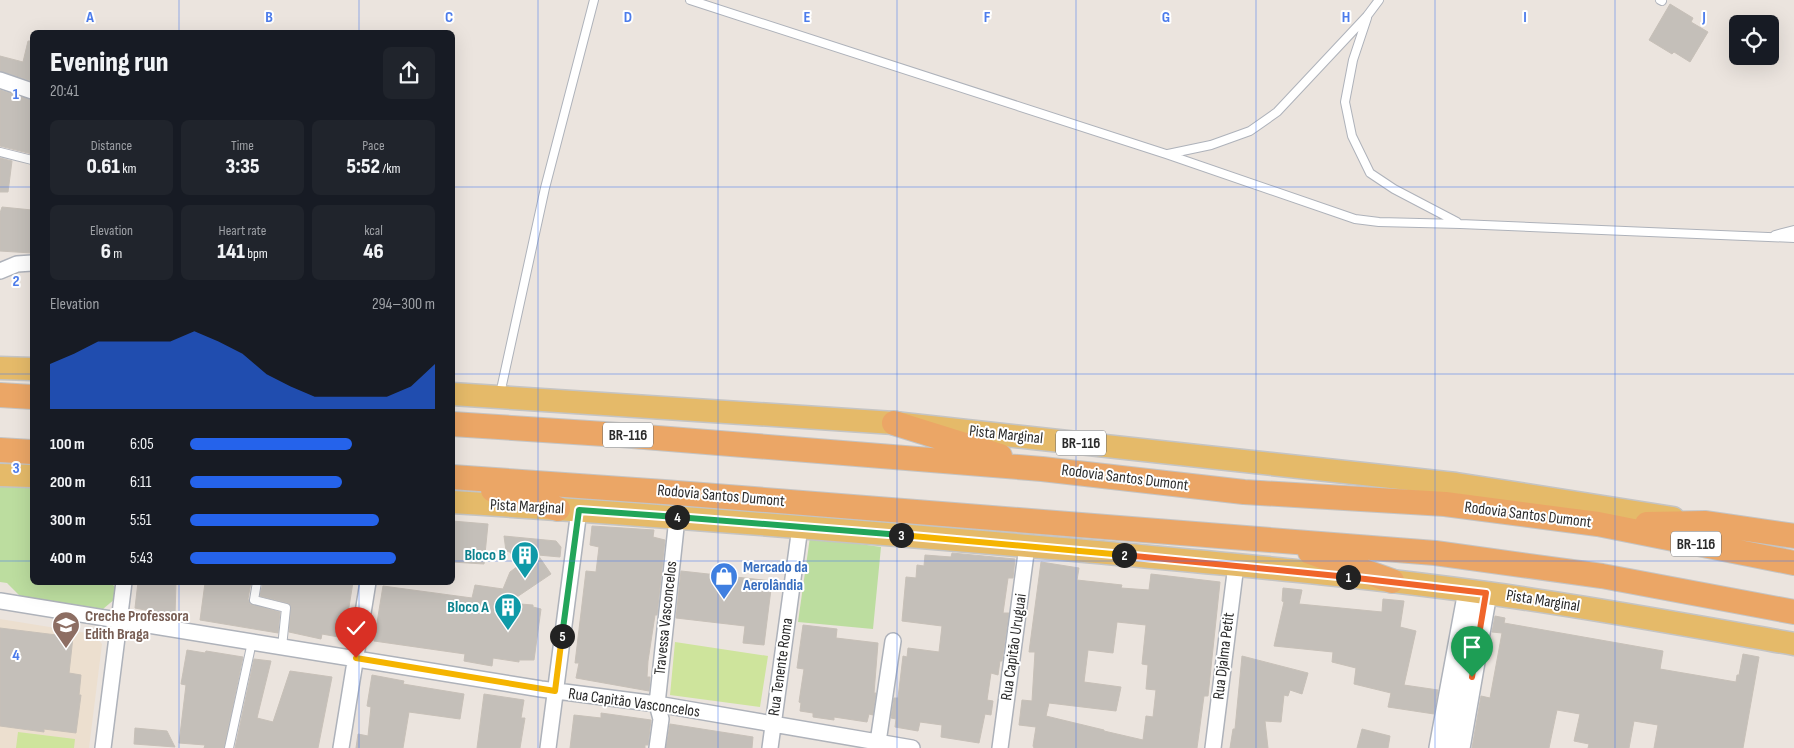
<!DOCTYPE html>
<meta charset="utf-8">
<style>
:root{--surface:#171b24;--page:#20242c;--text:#f1f3f6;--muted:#9ea1a6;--accent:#2563eb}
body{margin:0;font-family:"Sofia Sans Condensed",sans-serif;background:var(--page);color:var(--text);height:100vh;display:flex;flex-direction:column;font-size:19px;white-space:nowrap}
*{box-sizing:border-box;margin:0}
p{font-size:16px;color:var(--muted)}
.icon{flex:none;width:28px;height:28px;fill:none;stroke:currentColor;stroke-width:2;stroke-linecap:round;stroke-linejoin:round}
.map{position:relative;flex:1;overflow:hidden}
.panel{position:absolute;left:30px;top:30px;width:425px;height:555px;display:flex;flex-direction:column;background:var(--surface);border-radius:8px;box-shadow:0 5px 20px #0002}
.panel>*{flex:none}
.controls{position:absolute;left:1729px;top:15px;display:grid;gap:10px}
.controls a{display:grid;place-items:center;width:50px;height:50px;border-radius:8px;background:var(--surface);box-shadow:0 5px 20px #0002;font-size:25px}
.pin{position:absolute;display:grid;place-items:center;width:42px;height:42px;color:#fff;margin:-51px -21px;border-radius:50% 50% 50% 0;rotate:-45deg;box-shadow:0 0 5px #0007}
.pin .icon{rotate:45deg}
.km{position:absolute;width:25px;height:25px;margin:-12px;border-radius:50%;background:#222;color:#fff;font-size:14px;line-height:25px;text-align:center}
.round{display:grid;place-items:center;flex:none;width:52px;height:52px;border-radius:8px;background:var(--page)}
.overview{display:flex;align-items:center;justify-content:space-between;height:85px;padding:0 20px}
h1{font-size:28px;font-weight:800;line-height:38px}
.metrics{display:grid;grid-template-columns:repeat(3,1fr);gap:8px;height:85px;padding:5px 20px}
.metrics div{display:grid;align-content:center;border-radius:8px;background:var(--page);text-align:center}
.metrics b{font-size:21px;font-weight:800}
.metrics small{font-size:14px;font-weight:400}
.metrics p{font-size:14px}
.chart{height:140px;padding:10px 20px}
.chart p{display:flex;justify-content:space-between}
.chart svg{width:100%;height:90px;margin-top:5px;fill:var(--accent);opacity:.7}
ul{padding:0 20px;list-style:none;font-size:16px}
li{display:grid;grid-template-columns:80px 60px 1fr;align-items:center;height:38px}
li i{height:12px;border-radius:6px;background:var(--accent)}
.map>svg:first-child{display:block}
.education{fill:#ecdfcf}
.green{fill:#bcdd9f}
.pitch{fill:#cee49c}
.building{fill:#c4bfb9;stroke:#c7c0b8;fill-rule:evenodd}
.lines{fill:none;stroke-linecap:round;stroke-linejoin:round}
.service-casing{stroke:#aeb2ba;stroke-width:10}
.minor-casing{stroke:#aeb2ba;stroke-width:18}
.secondary-casing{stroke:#aeb2ba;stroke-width:24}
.primary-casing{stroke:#c4c4c4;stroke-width:25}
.trunk-casing{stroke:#c4c4c4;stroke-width:26}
.service{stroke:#fff;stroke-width:8}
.minor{stroke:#fff;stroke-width:15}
.secondary{stroke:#fff;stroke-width:21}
.primary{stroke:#e5ba69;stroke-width:22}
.trunk{stroke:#eba666;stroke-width:24}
.split-1-casing{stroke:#fff;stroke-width:10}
.split-2-casing{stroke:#fff;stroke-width:10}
.split-3-casing{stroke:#fff;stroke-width:10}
.split-4-casing{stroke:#fff;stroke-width:10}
.split-5-casing{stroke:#fff;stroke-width:10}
.split-6-casing{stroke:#fff;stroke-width:10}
.split-1{stroke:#f0652b;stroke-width:6}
.split-2{stroke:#f0652b;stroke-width:6}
.split-3{stroke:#f5b400;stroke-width:6}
.split-4{stroke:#22a559;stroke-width:6}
.split-5{stroke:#22a559;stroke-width:6}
.split-6{stroke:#f5b400;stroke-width:6}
.grid{fill:none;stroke:#4c7ceb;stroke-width:1;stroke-opacity:0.55}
.labels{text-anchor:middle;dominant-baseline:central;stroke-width:4;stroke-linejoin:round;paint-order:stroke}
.shield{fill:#fff;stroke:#6b6b6b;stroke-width:1}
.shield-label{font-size:15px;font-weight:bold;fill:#2b2b2b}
.street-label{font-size:16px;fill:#2b2b2b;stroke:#fff}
.culture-label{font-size:16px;font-weight:bold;fill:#0d838f;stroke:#fff;text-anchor:end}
.shop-label{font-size:16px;font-weight:bold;fill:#366cbe;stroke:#fff;text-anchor:start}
.education-label{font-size:16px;font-weight:bold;fill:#785e54;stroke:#fff;text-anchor:start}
.grid-label{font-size:16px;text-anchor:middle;font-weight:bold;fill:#4c7ceb;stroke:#fff;stroke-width:4;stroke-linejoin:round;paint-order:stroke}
</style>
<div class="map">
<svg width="1794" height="748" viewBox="0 0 1794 748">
<rect width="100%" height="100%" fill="#ebe4de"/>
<path class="education" d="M0,619l93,15 9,10 -13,104h-89z"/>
<path class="green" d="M0,482l32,2v98l78,1 7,5 -1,10 -13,11 -83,-13 -13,-13 -7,-1z
M810,537l71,10 -8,82 -75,-7z"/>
<path class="pitch" d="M675,642l93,14 -8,51 -90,-12z
M18,732l57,7 -1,9h-58z"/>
<path class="building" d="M1670,4l23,14 -2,4 17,10 -18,30 -16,-10 -2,2 -23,-14z
M28,41h4v40l-32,-10v-15l23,6z
M0,90l32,10v54l-32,-8z
M0,158l12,3 -4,31h-8z
M2,207l30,3v43l-32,-2v-38z
M452,521l36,3 -4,40 -32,-2z
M592,526l62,4 -1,7 12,3 -8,75h-2l-7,46 -1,16h3l-1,14 -73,-13 3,-15h-4l11,-92 10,1 3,-25 -9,-2z
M504,536l52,5 5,6 -1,10 -22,-2 13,19 -43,29 25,2v2l8,2 -7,51h-15v2l-26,-4 -1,8 -28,-5 1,-7 -91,-13 9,-55 89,12 3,-13 28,4 7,-17 8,-6 -8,-14 -4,-1z
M952,553l63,6 -2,19h-5l-5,35h6l-7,48h-2l-2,14 -7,-2 -4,27 6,1 -2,14 -6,-1 -6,29 -38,-6 1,-12 -22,-3 -2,9 -23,-4 1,-8 -5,-1 3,-20h4l5,-42 4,1 1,-9 31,4 3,-26 -40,-5 4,-44 10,1 1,-13 7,1 1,-11 26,2z
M1041,562l38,6 -2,12 45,5 -1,3 28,2 2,-16 69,8 -12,114h-4l-7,52h-163l-1,-2 3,-19 -17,-2 3,-25 10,1 3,-49h-6zM1117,622l29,3 -4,39 6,1 -2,24 10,1 -3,27 -7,-1 -3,24 -39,-9v-1l-58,-14 3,-13 67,8 5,-24 -37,-5 4,-32 25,3z
M681,571l91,10 -8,64 -21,-2 2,-17 -69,-8z
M138,582h38l-1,34 -40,-8z
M214,582h37l-3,17 2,5 30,8 -2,21 -78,-13 5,-37 9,1z
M263,582h90l-9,56 -22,-4 -1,5 -32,-7 2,-26 -4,-3 -27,-7z
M1283,588l19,2 -3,14 83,8 1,-13 21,2 -4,26 16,4 -12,54 34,5 -4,24 -46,-7 3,-14 -37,-9 2,-16 -24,-6 1,-10 -59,-6 10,-44 -2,-1z
M1495,616l10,2 -1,5 159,28 -3,18 76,13 1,-7h2l4,-21 16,3 -16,91h-89l4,-23 -24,-4 -5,27h-41l1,-4 -15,-3 6,-27 -23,-4 -8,38h-77l9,-52 9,2 12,-65 -10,-1z
M803,625l34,4 -1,9 42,5 -4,50h2l-3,22 -4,-1 -2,8 -33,-5v3l-21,-3v-4l-13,-2 1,-8 -2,-1 5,-33 -7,-1z
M0,628l73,9 -4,36 12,2 -2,20h2l-5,38 -32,-4v3l-44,-6z
M187,650l18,3 1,-2 37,6 -19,91h-20l1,-3 -26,-2 7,-58 -5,-1z
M1242,656l66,17 -6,21 -12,-4 -2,6 -4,-1 -3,27 -16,-1 3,27h-38l3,-19h2z
M254,659l17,2 -14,57 16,4 17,-51 42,6 -14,71h-83z
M372,675l32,6 -1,3 61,10 -4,25 -51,-7 -6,36h-47l2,-14 10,2 3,-29 -4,-1z
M484,694l40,6 -3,18h4l-5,30h-43z
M601,713l50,7 -3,25h-3v3h-75l4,-33 27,3z
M670,724l83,13 -1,11h-86z
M135,728l32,3 8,16 -41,-3z
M1362,729l28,7 -2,12h-31z"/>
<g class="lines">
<g class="service-casing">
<path id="service" d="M690,0l476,154 189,65 24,3 81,2 334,14
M1660,0l2,1
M1367,18l-14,42 -8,42 7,34 18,37 24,16 63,33
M0,152l32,8
M1168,154l43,-9 39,-14 27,-19 90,-96 12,-16
M1775,235l19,-5
M500,394l45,-206 49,-188
M257,582l-3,18 32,8 -4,39
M229,748l23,-106"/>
</g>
<g class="minor-casing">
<path id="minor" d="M0,80l32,11
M0,271l17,-7 15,-1
M0,601l541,88 116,15 255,44
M878,742l15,-101
M103,748l21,-166
M341,748l27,-166
M548,748l31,-238
M657,748l4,-29 -4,-15 20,-186
M770,748l30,-221
M1000,748l27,-202
M1213,748l23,-183"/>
</g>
<g class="secondary-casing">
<path id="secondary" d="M1440,748l29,-157
M1459,748l27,-155"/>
</g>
<g class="primary-casing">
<path id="primary" d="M0,368l32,1
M452,394l442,29 562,61 217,34
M0,475l32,1
M452,502c208,13 415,30 623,48 137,13 275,24 411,43 103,14 206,33 308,51"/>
</g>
<g class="trunk-casing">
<path id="trunk" d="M0,395l32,2
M894,423l106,33
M452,424l168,11 422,34 202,23 201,12 153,20 196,39
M0,450l32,2
M452,477l212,15 771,61 167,23 192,36
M493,490l65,19
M1647,524l59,-1 88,13
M1310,552l82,29"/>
</g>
<use href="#service" class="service"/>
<use href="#minor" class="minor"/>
<use href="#secondary" class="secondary"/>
<use href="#primary" class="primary"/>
<use href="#trunk" class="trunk"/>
</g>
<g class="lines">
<g class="split-1-casing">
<path id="split-1" d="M1348,577l138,16 -14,84"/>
</g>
<g class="split-2-casing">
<path id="split-2" d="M1124,555l224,22"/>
</g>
<g class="split-3-casing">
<path id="split-3" d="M901,535l223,20"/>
</g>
<g class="split-4-casing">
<path id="split-4" d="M677,517l224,18"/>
</g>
<g class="split-5-casing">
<path id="split-5" d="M562,636l17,-126 98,7"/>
</g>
<g class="split-6-casing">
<path id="split-6" d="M356,658l199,33 7,-55"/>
</g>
<use href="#split-1" class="split-1"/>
<use href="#split-2" class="split-2"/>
<use href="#split-3" class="split-3"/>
<use href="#split-4" class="split-4"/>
<use href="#split-5" class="split-5"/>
<use href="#split-6" class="split-6"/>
</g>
<path class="grid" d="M179,0v32M359,0v32M538,0v748M718,0v748M897,0v748M1076,0v748M1256,0v748M1435,0v748M1615,0v748M0,187h32M452,187h1342M0,374h32M452,374h1342M0,561h32M452,561h1342M179,582v166M359,582v166"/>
<defs>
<g id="building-pin" transform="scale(1.4375)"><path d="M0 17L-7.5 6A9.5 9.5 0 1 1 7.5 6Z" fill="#0f9aa8" stroke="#fff"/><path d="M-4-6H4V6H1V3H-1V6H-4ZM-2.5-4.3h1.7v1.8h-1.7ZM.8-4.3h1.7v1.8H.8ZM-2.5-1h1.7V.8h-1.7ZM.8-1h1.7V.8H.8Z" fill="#fff"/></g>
<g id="shop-pin" transform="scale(1.4375)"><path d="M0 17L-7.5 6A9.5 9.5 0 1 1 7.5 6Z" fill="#3f7fe0" stroke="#fff"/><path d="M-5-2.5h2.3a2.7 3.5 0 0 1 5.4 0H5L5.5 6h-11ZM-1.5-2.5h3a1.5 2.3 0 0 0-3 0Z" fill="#fff"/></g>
<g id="school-pin" transform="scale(1.4375)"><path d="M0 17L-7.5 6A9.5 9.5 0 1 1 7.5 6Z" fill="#8d6e63" stroke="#fff"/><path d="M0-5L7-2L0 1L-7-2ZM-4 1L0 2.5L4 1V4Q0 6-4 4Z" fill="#fff"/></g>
</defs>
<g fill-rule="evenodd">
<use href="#building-pin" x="525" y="555"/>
<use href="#shop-pin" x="724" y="576"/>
<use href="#building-pin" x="508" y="607"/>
<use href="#school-pin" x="66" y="625"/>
</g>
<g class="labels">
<g class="shield">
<rect x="603" y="422.5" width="50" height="25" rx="4"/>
<rect x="1056" y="430.5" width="50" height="25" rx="4"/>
<rect x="1671" y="531.5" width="50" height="25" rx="4"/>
</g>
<g class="shield-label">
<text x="628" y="435">BR-116</text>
<text x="1081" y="443">BR-116</text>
<text x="1696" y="544">BR-116</text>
</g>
<g class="street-label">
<text transform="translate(1006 435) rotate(6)">Pista Marginal</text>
<text transform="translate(1125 478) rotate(7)">Rodovia Santos Dumont</text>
<text transform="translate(721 496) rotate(5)">Rodovia Santos Dumont</text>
<text transform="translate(527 507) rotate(3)">Pista Marginal</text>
<text transform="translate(1528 515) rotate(7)">Rodovia Santos Dumont</text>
<text transform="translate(1543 601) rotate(9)">Pista Marginal</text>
<text transform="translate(666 618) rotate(-84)">Travessa Vasconcelos</text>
<text transform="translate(1014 647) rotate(-82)">Rua Capitão Uruguai</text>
<text transform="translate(1224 656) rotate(-83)">Rua Djalma Petit</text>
<text transform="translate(781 667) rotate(-82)">Rua Tenente Roma</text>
<text transform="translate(634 703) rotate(8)">Rua Capitão Vasconcelos</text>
</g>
<g class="culture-label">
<text x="506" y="555">Bloco B</text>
<text x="489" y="607">Bloco A</text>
</g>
<g class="shop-label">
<text x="743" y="567">Mercado da<tspan x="743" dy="18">Aerolândia</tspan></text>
</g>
<g class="education-label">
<text x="85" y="616">Creche Professora<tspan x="85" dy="18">Edith Braga</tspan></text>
</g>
</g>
<g class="grid-label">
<text x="90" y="22">A</text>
<text x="269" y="22">B</text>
<text x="449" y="22">C</text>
<text x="628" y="22">D</text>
<text x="807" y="22">E</text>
<text x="987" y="22">F</text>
<text x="1166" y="22">G</text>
<text x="1346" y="22">H</text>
<text x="1525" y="22">I</text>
<text x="1704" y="22">J</text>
<text x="16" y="99">1</text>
<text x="16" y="286">2</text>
<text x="16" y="473">3</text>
<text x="16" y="660">4</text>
</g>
</svg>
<div class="controls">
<a><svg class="icon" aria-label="locate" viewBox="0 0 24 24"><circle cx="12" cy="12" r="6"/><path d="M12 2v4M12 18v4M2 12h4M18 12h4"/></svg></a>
</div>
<div class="pin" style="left:1472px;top:677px;background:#1e9e55"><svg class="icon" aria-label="arrive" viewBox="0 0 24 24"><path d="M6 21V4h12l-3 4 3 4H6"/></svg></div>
<div class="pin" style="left:356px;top:658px;background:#d93025"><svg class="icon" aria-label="check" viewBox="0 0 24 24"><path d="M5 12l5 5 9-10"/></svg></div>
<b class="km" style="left:1348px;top:577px">1</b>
<b class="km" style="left:1124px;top:555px">2</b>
<b class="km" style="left:901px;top:535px">3</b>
<b class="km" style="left:677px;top:517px">4</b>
<b class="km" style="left:562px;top:636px">5</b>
<section class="panel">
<div class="overview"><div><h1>Evening run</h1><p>20:41</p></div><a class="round"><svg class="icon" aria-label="share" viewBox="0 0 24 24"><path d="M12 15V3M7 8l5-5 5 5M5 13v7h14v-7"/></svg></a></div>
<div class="metrics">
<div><p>Distance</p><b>0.61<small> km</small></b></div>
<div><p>Time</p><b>3:35</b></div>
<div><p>Pace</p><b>5:52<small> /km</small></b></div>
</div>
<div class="metrics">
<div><p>Elevation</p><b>6<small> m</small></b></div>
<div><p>Heart rate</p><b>141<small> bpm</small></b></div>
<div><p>kcal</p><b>46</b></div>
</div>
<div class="chart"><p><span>Elevation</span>294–300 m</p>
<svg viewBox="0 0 160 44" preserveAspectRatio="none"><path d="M0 44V22L10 17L20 11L30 11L40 11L50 11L60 6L70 11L80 17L90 27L100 33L110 38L120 38L130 38L140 38L150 33L160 22V44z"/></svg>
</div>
<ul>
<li><b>100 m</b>6:05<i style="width:66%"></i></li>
<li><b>200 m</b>6:11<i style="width:62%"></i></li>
<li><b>300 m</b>5:51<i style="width:77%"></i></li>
<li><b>400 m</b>5:43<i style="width:84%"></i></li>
</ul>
</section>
</div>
